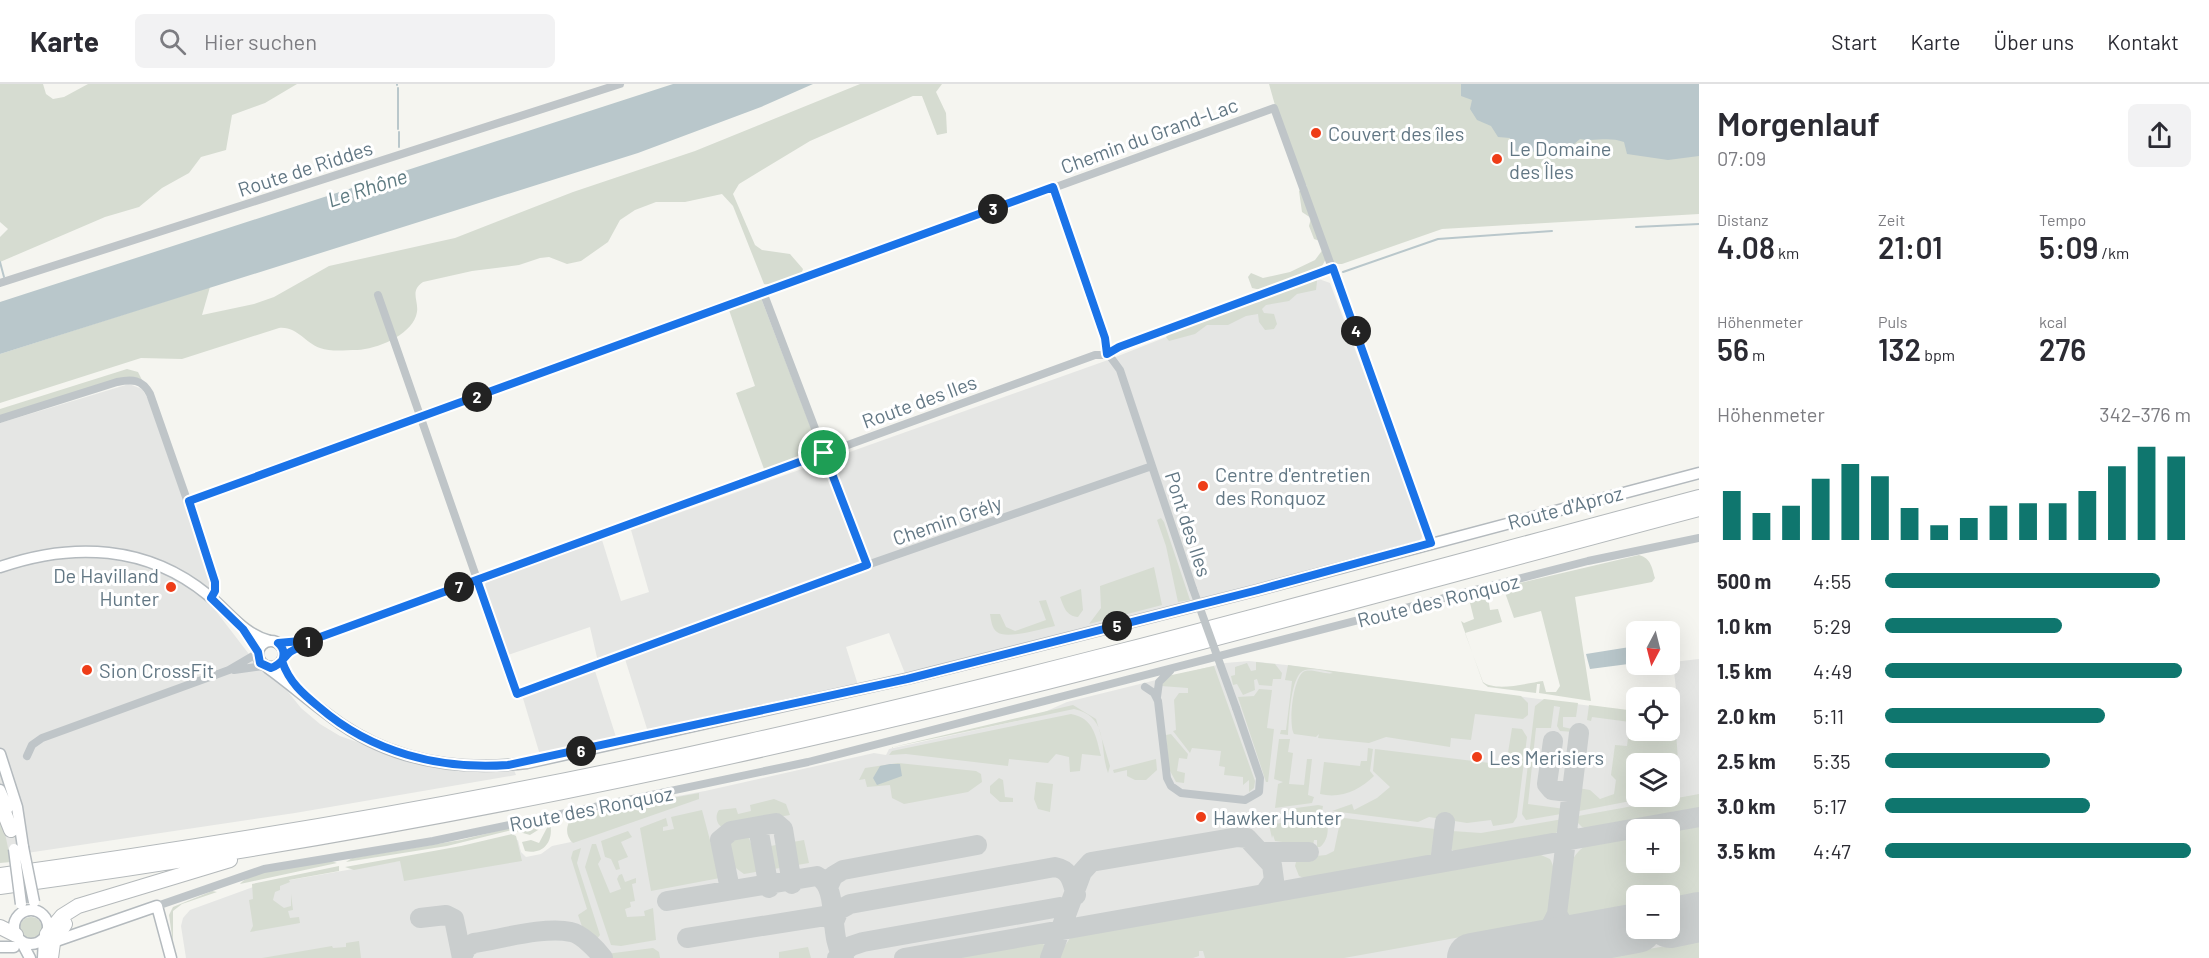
<!DOCTYPE html>
<html lang="de">
<meta charset="utf-8">
<style>
:root{--surface:#fff;--page:#f2f2f3;--text:#2b2b33;--muted:#7c7c81;--line:#e1e1e2;--accent:#0f766e}
body{margin:0;font-family:Barlow,sans-serif;background:var(--page);color:var(--text);height:100vh;display:flex;flex-direction:column;font-size:22px;white-space:nowrap}
*{box-sizing:border-box;margin:0}
p{font-size:20px;color:var(--muted)}
.icon{flex:none;width:33px;height:33px;fill:none;stroke:currentColor;stroke-width:2;stroke-linecap:round;stroke-linejoin:round}
.map{position:relative;flex:1;overflow:hidden}
.panel{display:flex;flex-direction:column;background:var(--surface);width:510px}
.panel>*{flex:none}
.needle{width:39px;rotate:187deg}
.fabs{position:absolute;left:1626px;top:537px;display:grid;gap:12px}
.fabs a{display:grid;place-items:center;width:54px;height:54px;border-radius:9px;background:var(--surface);box-shadow:0 6px 24px #0002;font-size:30px}
.pin{position:absolute;display:grid;place-items:center;width:51px;height:51px;color:#fff;margin:-26px;border:3px solid #fff;border-radius:50%;box-shadow:0 2px 6px #0007}
.km{position:absolute;width:30px;height:30px;margin:-15px;border-radius:50%;background:#222;color:#fff;font-size:16px;line-height:30px;text-align:center}
.round{display:grid;place-items:center;flex:none;width:63px;height:63px;border-radius:9px;background:var(--page)}
.headline{display:flex;align-items:center;justify-content:space-between;height:102px;padding:0 18px}
h1{font-size:33px;font-weight:600;line-height:45px}
.figures{display:grid;grid-template-columns:repeat(3,1fr);gap:9px;height:102px;padding:6px 18px}
.figures div{display:grid;align-content:center}
.figures b{font-size:30px;font-weight:600}
.figures small{font-size:16px;font-weight:400}
.figures p{font-size:16px}
.chart{height:168px;padding:12px 18px}
.chart p{display:flex;justify-content:space-between}
.chart svg{width:100%;height:108px;margin-top:6px;stroke:var(--accent);stroke-width:6}
ul{padding:0 18px;list-style:none;font-size:20px}
li{display:grid;grid-template-columns:96px 72px 1fr;align-items:center;height:45px}
li i{height:15px;border-radius:8px;background:var(--accent)}
header{display:flex;align-items:center;gap:36px;box-sizing:border-box;height:84px;padding:0 30px;background:var(--surface);border-bottom:2px solid var(--line)}
header strong{font-size:28px}
nav{display:flex;gap:33px;margin-inline-start:auto;font-size:21px}
.search{width:420px;height:54px;background:var(--page);display:flex;align-items:center;gap:15px;box-sizing:border-box;padding:0 21px;border-radius:9px;color:var(--muted);font-size:22px}
main{display:flex;flex:1;min-height:0}
.map>svg:first-child{display:block}
.built{fill:#e5e6e4;fill-rule:evenodd}
.green{fill:#d6dcd1}
.water{fill:#b9c7cb}
.lines{fill:none;stroke-linecap:round;stroke-linejoin:round}
.stream{stroke:#b9c7cb;stroke-width:2}
.taxiway{stroke:#cacece;stroke-width:20}
.runway{stroke:#cacece;stroke-width:50}
.secondary-tunnel{stroke:#c9cfd0;stroke-width:10;stroke-dasharray:10 5;stroke-linecap:butt}
.secondary-casing{stroke:#b4babe;stroke-width:13}
.highway-casing{stroke:#b4b9bb;stroke-width:16}
.street{stroke:#bfc5c8;stroke-width:8}
.secondary{stroke:#fff;stroke-width:10}
.highway{stroke:#fff;stroke-width:14}
.secondary-bridge-casing{stroke:#b4babe;stroke-width:13;stroke-linecap:butt}
.street-bridge{stroke:#bfc5c8;stroke-width:8}
.secondary-bridge{stroke:#fff;stroke-width:10}
.route-casing{stroke:#fff;stroke-width:12}
.route{stroke:#1a73e8;stroke-width:8}
.poi-dot{fill:#ee3d18;stroke:#fff;stroke-width:2}
.labels{text-anchor:middle;dominant-baseline:central;stroke-width:6;stroke-linejoin:round;paint-order:stroke}
.poi-label{font-size:20px;fill:#627784;stroke:#fff;text-anchor:start}
.street-label{font-size:20px;fill:#627784;stroke:#fff}
.water-label{font-size:21px;font-style:italic;fill:#5d7a81;stroke:#fff}
</style>
<header>
<strong>Karte</strong>
<div class="search"><svg class="icon" aria-label="search" viewBox="0 0 24 24"><circle cx="10" cy="10" r="6"/><path d="M15 15l6 6"/></svg>Hier suchen</div>
<nav><a>Start</a><a>Karte</a><a>Über uns</a><a>Kontakt</a></nav>
</header>
<main>
<div class="map">
<svg width="1699" height="874" viewBox="0 0 1699 874">
<rect width="100%" height="100%" fill="#f5f5f0"/>
<path class="built" d="M1316,194l14,5 94,250 -5,10 -513,133 -17,-43 -43,14 12,38 -210,47 -23,-73 -30,12 21,66 -76,18 -18,-60 70,-24 6,-9 -8,-35 -82,28 -24,-65 2,-8 116,-42 19,61 28,-9 -18,-62 477,-170z
M129,300l13,5 6,10 63,180 -2,23 46,60 26,21 20,25 19,16 20,12 80,28 33,5 61,1 2,5 -221,38 -295,44v-434z
M1699,575v299h-1513l-5,-32 2,-8 7,-8 66,-24 262,-46 3,12 5,5 15,-3 11,-8 19,-4 -2,-11 12,-17 124,-23 169,-38 12,2 3,-6 142,-31 36,-16 158,-39 24,-2 37,4 350,47v18h34v-15l8,-7 -5,-46zM1636,680h34v32h-34zM1636,746h34v32h-34zM1636,812h34v32h-34z"/>
<path class="green" d="M0,0h43l3,10 7,5 11,-2 24,-13h209l-32,19 -33,12 -6,35 -25,7 -12,16 -27,15 -23,19 -34,10 -105,45v-25l8,-8 -8,-7z
M860,0h82l-6,8 10,21 1,20 -10,2 -15,-39h-9l-103,45 -71,43 -6,10 22,51 7,5 28,4 13,15 -2,6 -30,10 -7,-1 -31,-78 -11,-12 -37,8h-29l-21,8 -15,10 -12,22 -27,19 -14,3 -18,-7 -9,1 -21,7 -47,6 -49,11c-15,10 -2,20 -7,34 -7,20 -39,33 -59,34 -12,0 -26,2 -37,-2 -15,-5 -23,-22 -41,-20l-97,31 -41,-1 -141,45v-49l210,-67 -8,28 52,-11 20,-7 55,-31 126,-28 118,-46 122,-41z
M1269,0h430v130l-257,15 -100,35h-7l-9,-5 -8,14 -2,17 -19,4 -8,7 -23,4 -4,4 2,4 10,1 3,10 -3,5 -9,1 -6,-8 -1,-8 -12,2 -18,9h-21l-12,9 -26,7 -3,-4 3,-3 20,-12 19,-2 35,-16 17,-2 12,-15 -11,3 -9,-2 -4,-11 3,-4 12,5 27,-6 25,-12 9,-12 -1,-6 -9,-3 -5,-13 2,-8 -9,-6 -3,-21 8,-5 -3,-2 -22,-54z
M761,214l57,148 -3,6 -51,17 -28,-76 19,-7 -27,-79z
M127,285l11,3 4,8 -12,-3 -8,1 -122,38v-7z
M1161,434l3,4 26,78 -12,2 -12,-56 -9,-26z
M1639,471c12,3 13,13 16,23l-3,4 -77,15 16,104 -52,-8 1,-9h-3l-1,9 -48,-6 -5,-4 -22,-62 3,2 10,-4 -6,-24 19,-4 3,19 8,-1 4,13 -37,11 18,49c13,10 44,1 60,-1l3,11h10l4,-6 -19,-75 -27,7 -11,-31z
M1154,483l8,38 -73,19 12,-16 -1,-22z
M1081,505l2,21 -5,7c-12,-1 -14,-10 -18,-20z
M1046,516l9,26c-11,2 -49,14 -58,6 -5,-3 -6,-12 -7,-18h10l6,13 9,4 31,-11 -7,-19z
M1256,578l19,2 7,9 -1,6h-8l-1,7 -13,-1 -2,-6 -3,1 1,10 -12,5 -6,-11 -4,1 -2,-9 4,-1v-8l12,-4 4,8 5,-1z
M1288,581l233,31 7,7v12l-5,4 -48,-5 -4,26 -20,-2 -1,9 -64,-10 -17,6 -51,-5 1,-4 -3,3 -22,-3c-6,-9 -1,-59 11,-63 9,-2 21,4 28,2 -7,-2 -20,-5 -28,-3 -15,4 -16,51 -17,65l-8,-1 1,-4h5l6,-49 -7,-1z
M1214,582l41,115 -1,7 -5,4v-12l-6,5v-8l-19,-2 1,-8 -6,-1 2,-15 -29,-3 -2,5 -17,-22 3,-1 -2,-30 5,-7h9v-5l-27,-2 6,-10z
M1259,605l13,1 -5,38 7,1 -6,53h-2l-28,-85 16,-1z
M1544,615l34,4 -2,14h-13v10l9,2 2,3 -14,-1 -3,-5 3,-19 -6,-1 -3,22h-15l-8,76 37,5 -4,5 -35,6 -4,-6 13,-108z
M1073,621l23,14 14,47 -2,7c-9,-23 2,-56 -34,-64l-185,39z
M1589,621l47,6v19h34v-15l5,5 5,66 -10,4v-26h-34v32l15,1 -72,14 -3,-3 2,-20 12,2 10,9 14,-5 2,-14 -5,-5 4,-30 12,1 3,-24 -38,-5 -1,4 -4,-1z
M1071,630c23,4 25,23 30,42l-19,-2 -2,17 -10,1 -1,-15 -13,-3 -8,9 -39,-4 -1,7 -102,-12 -17,1 3,-4z
M1512,644l10,1 5,8 -10,80 -4,6 -20,3 -2,-6 -24,3 -38,-6 -11,5 -86,-11 20,-7 2,6 23,-12 13,-11 -17,-16 2,-22 131,16z
M1171,650l17,20 -1,5 -8,-1 -2,13 8,2 -1,10 -8,-1 -7,-13 -3,-34z
M1279,655h11l-2,13 5,1 -4,31 15,1 3,-26h5l-4,36 6,2 -2,6 -37,5 3,-24 5,-2 -9,-3z
M1368,664l5,1 -3,22 4,5c-14,14 -33,23 -54,18l4,-32 36,4 1,-5h6z
M1156,675l1,11 -11,10h-11l-8,-4v-6l-13,3 -1,-3z
M898,679l78,8 5,3 1,8 -14,10 -64,12 -12,-6 -2,-13 -23,2 -2,-8 -6,1 6,-12z
M999,694l4,2 2,17 8,1v4h-13l-10,-9v-7z
M1036,698l17,2 -3,28 -12,-3 -4,-10z
M699,709v6l-126,44c-9,-8 -7,-20 1,-27z
M1699,710v17l-110,19 -7,-3 -7,-7 3,-4z
M774,715l12,5 4,11 -68,12c-6,-3 -7,-12 -3,-17l17,-2 2,6 13,-3 -1,-6z
M1318,721l5,1 -1,5 -52,7 19,-9z
M0,726l11,52 -11,1z
M702,726l18,68 -69,13 -11,-63 26,-10 2,8 -5,1v4l11,-2 -3,-12z
M1320,733l5,1c5,9 3,23 -5,29h-3v-7h-3l-1,6 -38,-5 -2,-6 -1,3 -3,-13z
M1344,734l91,11 -4,27 -1,3 -121,21 -10,-4 -4,-10 2,-8 29,-3 8,-4 6,-29z
M545,735l-7,11 -8,5 -18,-5 -65,16 -101,16 6,-4 109,-18z
M1563,735v5l-10,13 -96,17 -7,-6 2,-17 29,2z
M550,738c4,18 -5,33 -25,29l-3,-9 9,-2 8,3z
M1699,739v72l-29,5v-4h-34v10l-62,11 -10,-4c-2,-11 1,-22 3,-33 6,-43 34,-40 69,-46v28h34v-32l-8,-1z
M628,747l4,6 -11,5 7,15 -10,4 2,8 -4,1 -5,-11 -6,-2 -4,-16z
M512,750l4,2 6,25 -118,20 -4,-20 -46,9 -9,-3 116,-21z
M744,751l5,3 4,11 51,-9 5,23 -65,11 -11,-8 -5,-20 4,-8z
M592,760h4l5,15 -3,5 12,29 11,-4 -4,-10 2,-4 3,-1 3,8 11,-4v5l-4,1 3,17 -5,1 1,5 -6,2 2,8 18,-1 -1,-5 9,-3 3,32 -35,6 -10,-1 -26,-78z
M581,764l-4,15 23,72 -4,5 -11,-5 -7,-20 9,-6 -16,-51 2,-7z
M1534,768l16,7c9,15 7,51 -6,63l-200,36h-139l-2,-7h-4v5l-6,2h-136l13,-20 10,-5z
M331,777l6,2 -97,21c10,-14 73,-20 91,-23z
M339,782v5l-50,9 1,2 -10,4v4l-5,2 -2,8 11,8 7,-2v-12l2,16 -5,1 2,7 9,-1 1,6 -50,9 3,-6 -4,-26 4,-1 -1,-15z
M212,807l5,1 -35,12 -9,7v32l-4,-28 4,-8z
M20 844a11 11 0 1 1 22 0a11 11 0 1 1-22 0Z
M1037,856l9,6 -1,12h-100l3,-3z
M1699,856v18h-100z
M359,857l2,17h-99l70,-12 1,2 13,-1v-4z
M808,863l3,11h-32v-6z
M653,864l6,4 1,6h-53l-1,-4z"/>
<path class="water" d="M673,0h140l-52,23 -123,46 -638,201v-52z
M1461,0h238v72l-31,4 -41,-6 -3,-12c-16,-6 -30,0 -44,-3l-7,6 -12,2 -1,8 -3,3 -10,-8 -11,3 -11,-5 -7,4 -5,-3 -3,-11 -12,-1 -7,-11 -14,-6 -7,-11 2,-9 -11,-4z
M1636,562v17l-46,6 -4,-15z
M890,680h10l2,12 -25,9 -4,-7 7,-12z"/>
<g class="lines">
<path class="stream" d="M397,1v-1
M398,4v41
M399,48v15
M1636,143l63,-3
M0,178l4,15
M1343,188l95,-33 114,-8"/>
<path class="taxiway" d="M1553,657l-6,43 5,6 17,2 1,7
M753,743l6,6 10,55
M1261,768h48
M1440,779l5,-41
M828,803l5,-11 10,-6 134,-25
M736,805l-7,-5 -9,-44 11,-9 45,-8 7,6 9,55
M667,817l150,-25c24,11 10,62 27,82
M1557,830l11,18 17,6
M420,834l26,-3 8,4 8,39
M834,838l5,-12 11,-6 205,-37c16,3 17,15 21,28
M687,854l138,-22 9,6
M1526,864l20,-12 11,-22 22,-181
M1483,872l27,2
M462,873l5,-10 7,-4c27,-4 71,-17 97,-11 11,2 26,18 32,26
M837,874l14,-12 12,-4 197,-35
M904,874l795,-141
M1050,874l32,-86 9,-10 147,-25 9,1 25,27 2,15 -10,14
M1543,874l13,-12 15,-6"/>
<path class="runway" d="M1670,839l29,-6
M1472,874l165,-30"/>
<path class="secondary-tunnel" d="M15,863l35,-4"/>
<g class="secondary-casing">
<path id="secondary" d="M0,483c73,-25 147,-22 208,28 21,17 35,39 62,46
M258 570a13 13 0 1 1 26 0a13 13 0 1 1-26 0Z
M268,584c25,18 48,39 73,56 56,38 121,47 186,39l383,-85 348,-88 441,-117
M0,670l17,53 6,40
M0,706l8,18
M14 843a17 17 0 1 1 34 0a17 17 0 1 1-34 0Z
M59,856l98,-34 14,52
M21,857l9,17
M0,863h14
M43,874l1,-20"/>
</g>
<g class="highway-casing">
<path id="highway" d="M0,718l11,28
M0,791c252,-35 502,-78 749,-134 319,-71 634,-160 950,-244
M0,803c281,-38 559,-90 835,-154 290,-66 576,-148 864,-224
M0,843l16,8
M47,850l15,-18 16,-10 152,-46
M51,874l2,-15 12,-19"/>
</g>
<path class="street" d="M1053,103l52,151 1,16
M0,199l620,-199
M763,208l104,273
M378,211l139,399 350,-129 285,-99
M1109,271l10,-8 214,-79 98,275
M1109,271l11,15 73,219
M0,335l117,-37c15,-3 25,-3 33,12l58,166 7,31 -4,7
M189,417l1085,-393 58,160
M278,559l34,-3 783,-285h14
M284,573l22,-14
M234,586l30,-4
M1145,603l9,6 4,8 9,77 4,8 10,7 64,7 14,-8 1,-14 -24,-70
M1157,613l2,-15 11,-11
M27,672l5,-11 10,-7 187,-68 29,-17
M157,822l107,-37 169,-28 375,-79 780,-201 111,-23"/>
<use href="#secondary" class="secondary"/>
<use href="#highway" class="highway"/>
<g class="secondary-bridge-casing">
<path id="secondary-bridge" d="M23,763l11,55
M14,765l7,55"/>
</g>
<path class="street-bridge" d="M1193,505l43,119"/>
<use href="#secondary-bridge" class="secondary-bridge"/>
</g>
<g class="lines">
<g class="route-casing">
<path id="route" d="M824,369l-512,187c-7,4 -15,8 -22,12 -7,6 -9,13 -19,16l-11,-5 -2,-11 -15,-23 -32,-31 4,-7v-9l-26,-81 864,-314 52,151 2,16 12,-7 214,-79 98,275 -173,47 -351,89 -399,86c-69,5 -137,-13 -189,-58 -16,-13 -30,-25 -37,-46 3,-7 2,-13 -4,-18l34,-3 165,-60 40,114 350,-129 -43,-112"/>
</g>
<use href="#route" class="route"/>
</g>
<g class="poi-dot">
<circle cx="1316" cy="49" r="6"/>
<circle cx="1497" cy="75" r="6"/>
<circle cx="1203" cy="402" r="6"/>
<circle cx="171" cy="503" r="6"/>
<circle cx="87" cy="586" r="6"/>
<circle cx="1477" cy="673" r="6"/>
<circle cx="1201" cy="733" r="6"/>
</g>
<g class="labels">
<g class="poi-label">
<text x="1328" y="49">Couvert des îles</text>
<text x="1509" y="64">Le Domaine<tspan x="1509" dy="23">des Îles</tspan></text>
<text x="1215" y="390">Centre d'entretien<tspan x="1215" dy="23">des Ronquoz</tspan></text>
<text x="159" y="491" text-anchor="end">De Havilland<tspan x="159" dy="23">Hunter</tspan></text>
<text x="99" y="586">Sion CrossFit</text>
<text x="1489" y="673">Les Merisiers</text>
<text x="1213" y="733">Hawker Hunter</text>
</g>
<g class="street-label">
<text transform="translate(1149 51) rotate(-20)">Chemin du Grand-Lac</text>
<text transform="translate(305 84) rotate(-18)">Route de Riddes</text>
<text transform="translate(919 317) rotate(-20)">Route des Iles</text>
<text transform="translate(1565 423) rotate(-15)">Route d'Aproz</text>
<text transform="translate(947 436) rotate(-19)">Chemin Grély</text>
<text transform="translate(1189 440) rotate(72)">Pont des Iles</text>
<text transform="translate(1438 516) rotate(-14)">Route des Ronquoz</text>
<text transform="translate(591 724) rotate(-11)">Route des Ronquoz</text>
</g>
<g class="water-label">
<text transform="translate(367 103) rotate(-18)">Le Rhône</text>
</g>
</g>
</svg>
<div class="fabs">
<a><svg class="needle" viewBox="-14 -14 28 28"><path d="M0-13l5 13h-10z" fill="#e53935"/><path d="M0 13l5-13h-10z" fill="#7c7c81"/></svg></a>
<a><svg class="icon" aria-label="locate" viewBox="0 0 24 24"><circle cx="12" cy="12" r="6"/><path d="M12 2v4M12 18v4M2 12h4M18 12h4"/></svg></a>
<a><svg class="icon" aria-label="layers" viewBox="0 0 24 24"><path d="M12 4l9 5-9 5-9-5zM3 14l9 5 9-5"/></svg></a>
<a>+</a>
<a>−</a>
</div>
<div class="pin" style="left:824px;top:369px;background:#1e9e55"><svg class="icon" aria-label="arrive" viewBox="0 0 24 24"><path d="M6 21V4h12l-3 4 3 4H6"/></svg></div>
<b class="km" style="left:308px;top:558px">1</b>
<b class="km" style="left:477px;top:313px">2</b>
<b class="km" style="left:993px;top:125px">3</b>
<b class="km" style="left:1356px;top:247px">4</b>
<b class="km" style="left:1117px;top:542px">5</b>
<b class="km" style="left:581px;top:667px">6</b>
<b class="km" style="left:459px;top:503px">7</b>
</div>
<section class="panel">
<div class="headline"><div><h1>Morgenlauf</h1><p>07:09</p></div><a class="round"><svg class="icon" aria-label="share" viewBox="0 0 24 24"><path d="M12 15V3M7 8l5-5 5 5M5 13v7h14v-7"/></svg></a></div>
<div class="figures">
<div><p>Distanz</p><b>4.08<small> km</small></b></div>
<div><p>Zeit</p><b>21:01</b></div>
<div><p>Tempo</p><b>5:09<small> /km</small></b></div>
</div>
<div class="figures">
<div><p>Höhenmeter</p><b>56<small> m</small></b></div>
<div><p>Puls</p><b>132<small> bpm</small></b></div>
<div><p>kcal</p><b>276</b></div>
</div>
<div class="chart"><p><span>Höhenmeter</span>342–376 m</p>
<svg viewBox="0 0 160 44" preserveAspectRatio="none"><path d="M5 44V24M15 44V33M25 44V30M35 44V19M45 44V13M55 44V18M65 44V31M75 44V38M85 44V35M95 44V30M105 44V29M115 44V29M125 44V24M135 44V14M145 44V6M155 44V10"/></svg>
</div>
<ul>
<li><b>500 m</b>4:55<i style="width:90%"></i></li>
<li><b>1.0 km</b>5:29<i style="width:58%"></i></li>
<li><b>1.5 km</b>4:49<i style="width:97%"></i></li>
<li><b>2.0 km</b>5:11<i style="width:72%"></i></li>
<li><b>2.5 km</b>5:35<i style="width:54%"></i></li>
<li><b>3.0 km</b>5:17<i style="width:67%"></i></li>
<li><b>3.5 km</b>4:47<i style="width:100%"></i></li>
</ul>
</section>
</main>
